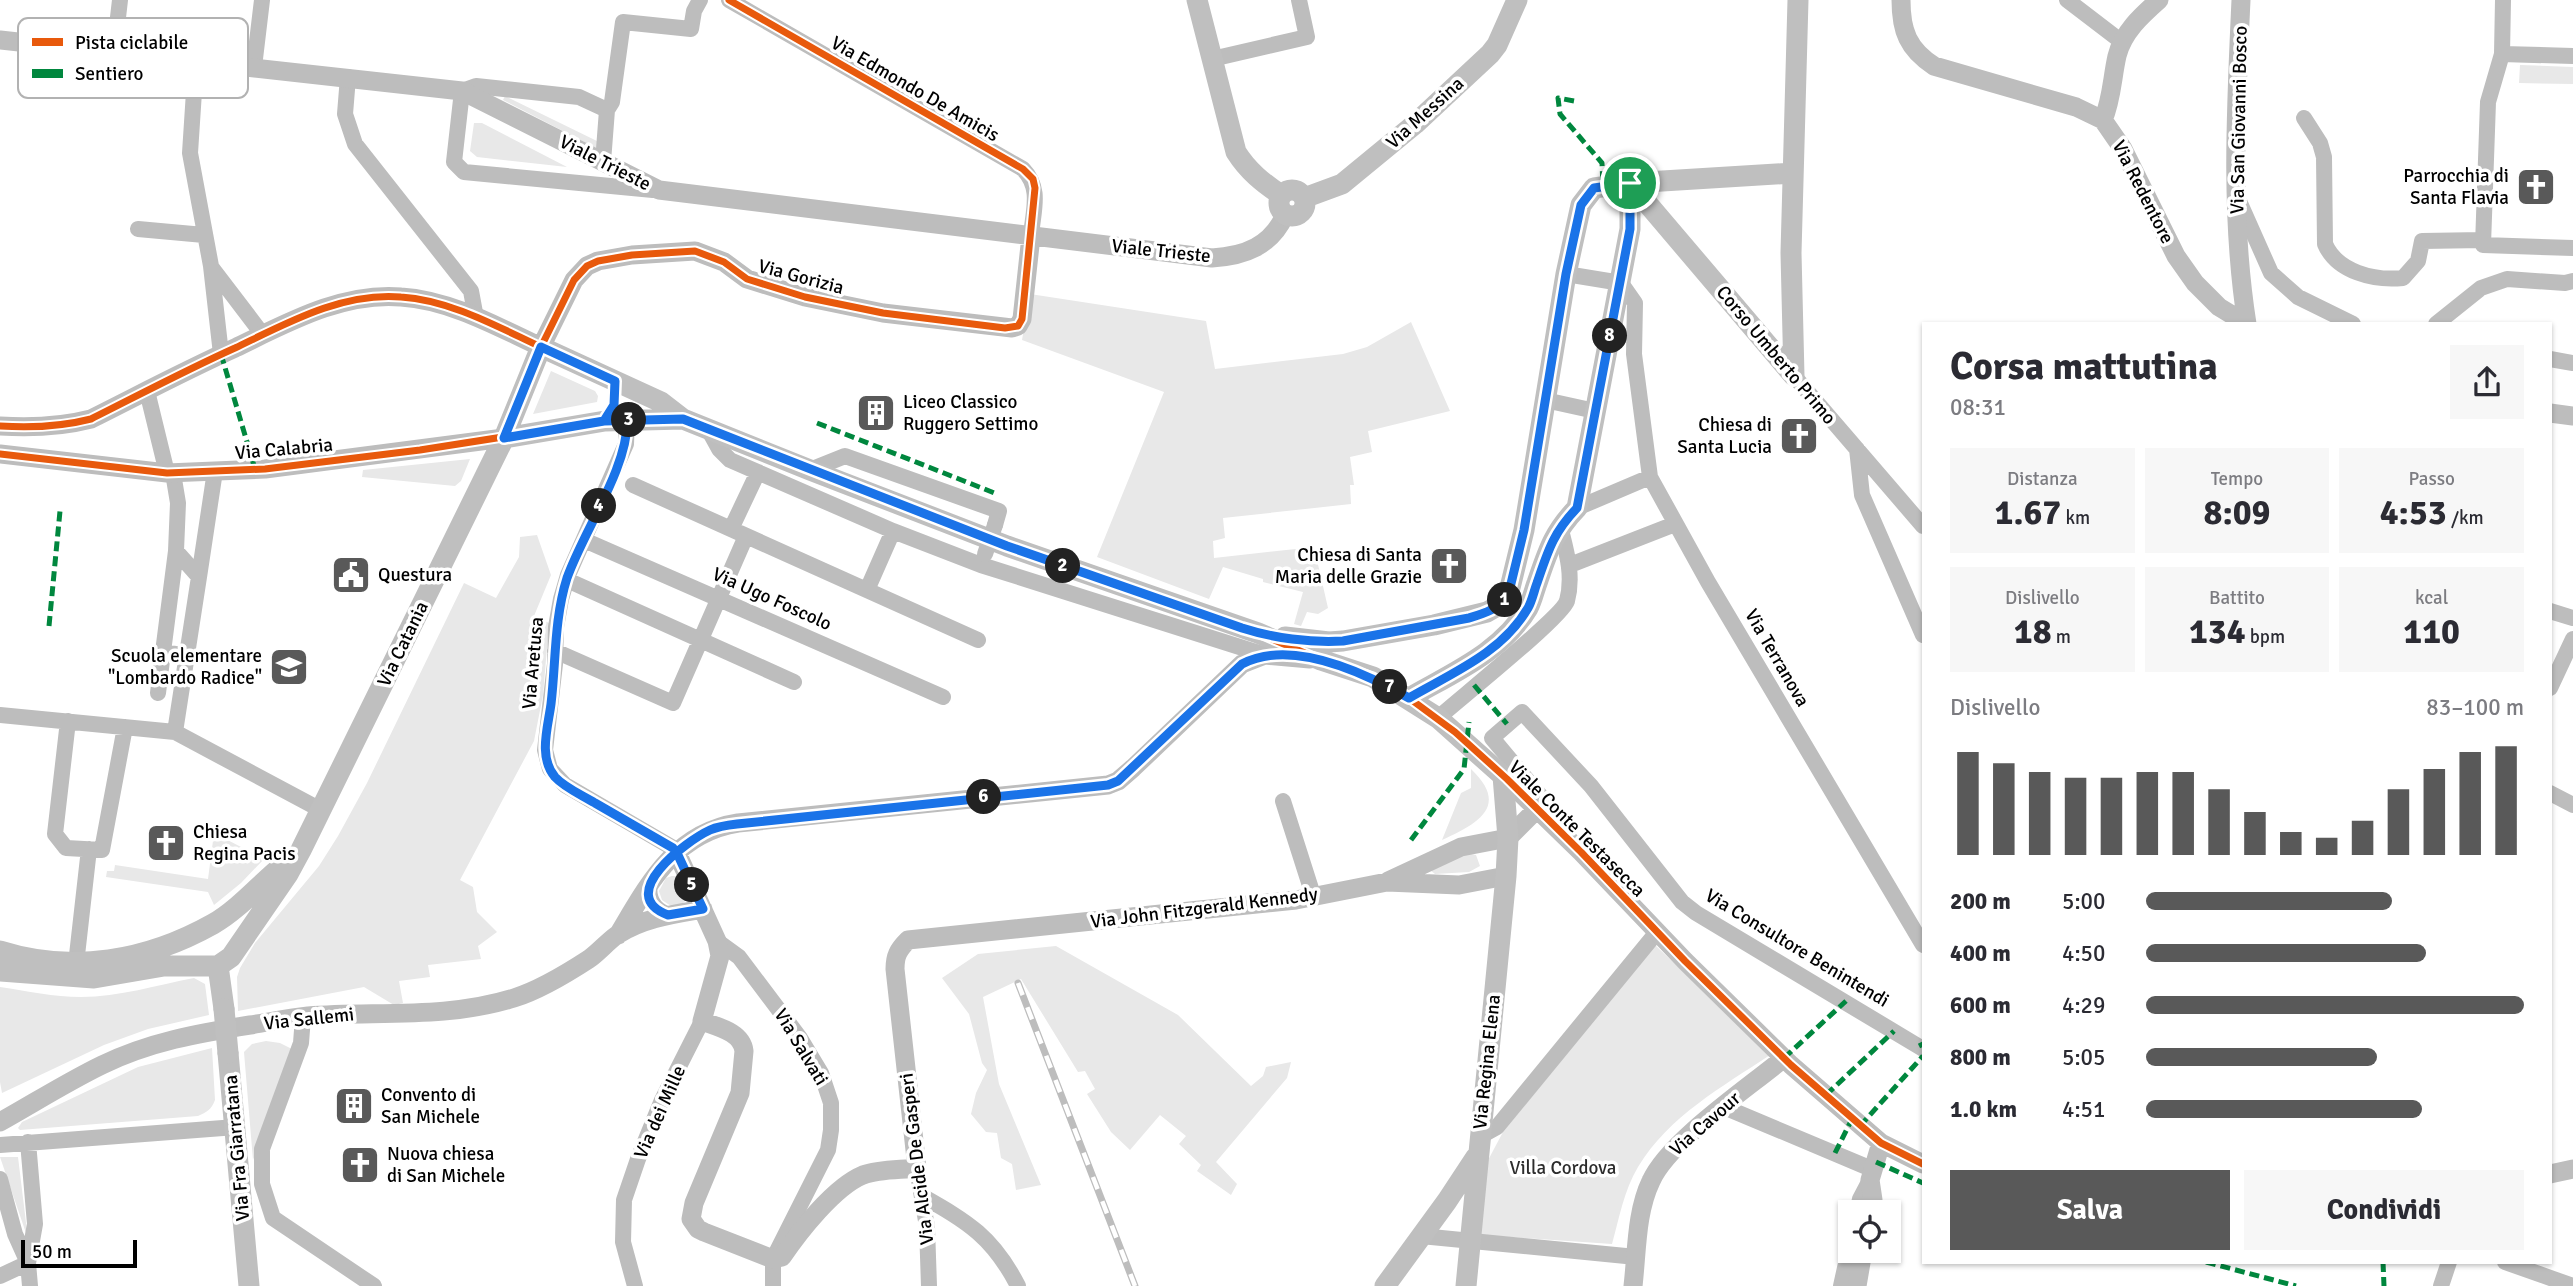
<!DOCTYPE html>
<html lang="it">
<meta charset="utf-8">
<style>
:root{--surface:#fff;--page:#f7f7f7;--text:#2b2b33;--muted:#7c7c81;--accent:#595959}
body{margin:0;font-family:Signika,sans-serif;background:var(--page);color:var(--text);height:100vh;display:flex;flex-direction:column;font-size:26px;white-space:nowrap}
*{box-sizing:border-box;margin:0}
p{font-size:23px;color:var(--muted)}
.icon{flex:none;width:38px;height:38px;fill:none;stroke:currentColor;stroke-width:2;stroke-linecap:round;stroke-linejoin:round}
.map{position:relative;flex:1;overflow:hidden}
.panel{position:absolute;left:1922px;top:322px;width:630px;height:942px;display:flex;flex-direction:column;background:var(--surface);border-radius:0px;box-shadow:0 2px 5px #0004}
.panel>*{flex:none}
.fabs{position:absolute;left:1838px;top:1200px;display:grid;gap:14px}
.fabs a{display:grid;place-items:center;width:63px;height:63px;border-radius:0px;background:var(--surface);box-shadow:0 2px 5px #0004;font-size:35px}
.scale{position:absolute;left:21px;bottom:18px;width:116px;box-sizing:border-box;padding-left:7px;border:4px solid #000;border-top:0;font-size:19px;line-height:24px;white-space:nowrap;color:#000;-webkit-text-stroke:5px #fff;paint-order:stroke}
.pin{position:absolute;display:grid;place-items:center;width:60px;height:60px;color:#fff;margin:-30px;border:4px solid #fff;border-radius:50%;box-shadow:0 2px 7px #0007}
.km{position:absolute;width:35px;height:35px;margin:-18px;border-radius:50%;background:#222;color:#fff;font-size:19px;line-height:35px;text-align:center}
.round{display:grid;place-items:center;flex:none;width:74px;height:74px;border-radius:0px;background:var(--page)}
.head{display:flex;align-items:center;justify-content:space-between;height:119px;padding:0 28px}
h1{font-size:38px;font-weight:700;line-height:52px}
.stats{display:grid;grid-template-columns:repeat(3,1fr);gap:10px;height:119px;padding:7px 28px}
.stats div{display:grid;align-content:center;border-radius:0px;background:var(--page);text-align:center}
.stats b{font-size:35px;font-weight:700}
.stats small{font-size:19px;font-weight:400}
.stats p{font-size:19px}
.chart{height:196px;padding:14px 28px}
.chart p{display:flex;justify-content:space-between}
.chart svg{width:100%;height:126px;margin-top:7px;stroke:var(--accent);stroke-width:6}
.button{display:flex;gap:14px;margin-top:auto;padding:14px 28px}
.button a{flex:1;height:80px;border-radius:0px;background:var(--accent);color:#fff;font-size:28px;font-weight:700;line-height:80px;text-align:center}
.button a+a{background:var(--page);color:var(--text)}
ul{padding:0 28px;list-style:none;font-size:23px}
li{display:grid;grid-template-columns:112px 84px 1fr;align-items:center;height:52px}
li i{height:18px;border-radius:9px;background:var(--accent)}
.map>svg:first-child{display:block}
.green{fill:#e8e8e8}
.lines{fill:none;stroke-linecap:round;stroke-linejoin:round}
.minor{stroke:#bdbdbd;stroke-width:16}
.tertiary{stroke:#bdbdbd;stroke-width:19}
.secondary{stroke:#bfbfbf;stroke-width:21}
.rail-casing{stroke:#bdbdbd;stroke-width:7}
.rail{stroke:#fff;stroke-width:4.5;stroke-dasharray:13;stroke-linecap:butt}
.minor-bridge{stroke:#bdbdbd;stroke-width:16}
.secondary-bridge{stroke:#bfbfbf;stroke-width:21}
.quiet{stroke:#00873e;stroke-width:5;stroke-dasharray:10 5;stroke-linecap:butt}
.cycleway-casing{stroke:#fff;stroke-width:11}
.cycleway{stroke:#e8590c;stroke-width:7}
.route-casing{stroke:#fff;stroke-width:14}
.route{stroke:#1a73e8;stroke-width:9}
.labels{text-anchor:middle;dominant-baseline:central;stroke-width:7;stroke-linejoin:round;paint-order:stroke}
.street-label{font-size:19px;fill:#000;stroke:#fff}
.poi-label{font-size:19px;fill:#000;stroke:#fff;text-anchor:start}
.park-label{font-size:19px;fill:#2c2c2c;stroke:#fff}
.key{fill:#fff;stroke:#b2b2b2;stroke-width:2}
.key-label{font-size:19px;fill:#000}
</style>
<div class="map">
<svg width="2573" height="1286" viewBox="0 0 2573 1286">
<rect width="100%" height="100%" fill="#fff"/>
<path class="green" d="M2520,65l53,2v17l-54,-1z
M505,96l94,46 -3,6 -93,-48z
M474,123h8l85,44 -90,-10 -7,-6z
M1030,294l176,27 9,48 128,-15 24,-7 44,-25 39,89 -82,20 4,21 -22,5 4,28h-4l1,19 -128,14 2,20 -12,3 1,17 100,-11 14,61 -10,6 -11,-2 -6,14 -7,-2 9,-32 -40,-10v-3l-40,-12 -14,32 -112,-42 67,-165 -142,-52z
M551,371l44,20 3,5 -1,6 -64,12z
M470,459l-9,22 -6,5 -93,-9 1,-7z
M537,535l14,40 -17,41 15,7 -6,72 -9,46 -74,139 13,7 4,25 20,20 -19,14 3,13 -53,6 2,12 -31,4 4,22 -9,2 -30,-18 -126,24 -1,-34 3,-9 15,-25 64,-77 19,-30 29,-53 97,-200 32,15 23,-41 1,-20z
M1471,769c39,37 7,55 -29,71l19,-47 10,-5z
M214,833l50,26 -23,24 -27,22 -6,-13 -102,-15 1,-6h7l1,-6 93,14z
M1466,853l10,2 4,11 -11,6 -34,2 -5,-4z
M672,876h5l10,23 -5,5 -11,2 -9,-6 -3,-9 7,-13z
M1655,945l115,110c-48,32 -101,61 -132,112 -14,23 -19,52 -26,77l-132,-9 6,-71 17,-32z
M1056,946l122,69 73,71 12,-10 3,-9 25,-5 -4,16 -71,84 21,22 -6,11 -34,-24 4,-6 -22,-21 7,-8 -26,-21 -30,35 -19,-18 -24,-38 8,-5 -10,-18 -7,1 -57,-93 -38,18 16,87 42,101 -25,5 -4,-26 -11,-6 -4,-25 -11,-1 -15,-18 5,-21 11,-23 -5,-7 -13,-49 -27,-36 36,-24z
M194,978l11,6 4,31 -61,14 -44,16 -102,48 -2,-11v-95c27,4 54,10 81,10 38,0 76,-12 113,-19z
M266,1041l14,2 12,6 -39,111 -9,-108 8,-8z
M212,1048l3,52c-4,10 -8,12 -17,16l-178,14 -2,-2 4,-6 116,-55z
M0,1157h18l10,82z"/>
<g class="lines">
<path class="minor" d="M729,0l294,169c19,20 10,41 8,67
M2067,0l55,42
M2503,0l-1,54 -14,48 -5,143 90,3
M114,52l6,-52
M2502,54l71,2
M1212,59l95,-22 -8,-37
M196,61l-6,92 21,113 10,88
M254,67l8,-67
M348,77l-3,37 10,30 116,147 5,27
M607,110l5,-8 11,-80 68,7 3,-18 6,-11
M2304,118l16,25 4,14 1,87c12,28 49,37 78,34l15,-17 4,-20 61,-1
M603,162l4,-52 -28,-13 -103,-11 -14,5 -8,71 10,10 189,18
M2239,201l32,72 27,24 55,27
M138,229l66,6
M212,268l51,67
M1566,274l55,9 14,20 -1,51 16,123 58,105 215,363
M2436,324l45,-36 26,-9 58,4 8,-2
M2550,359l23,4
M1794,376l129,150
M147,391l20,82
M1545,400l50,11
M627,420l-1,24 -58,131 -7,24 -5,28 -1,37 -10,86 5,19 15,16 108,63 4,5
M708,429l11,20 11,11 163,71 88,34 284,90
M1857,449l5,46 61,140
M810,470l35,-14 154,55 -4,14
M173,473l5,30 -2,48 23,26 -24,155
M633,485l345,155
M1577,508l73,-31
M731,529l27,-57
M584,540l359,157
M176,551l-13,101 24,4
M1570,565l105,-41
M199,577l16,-106
M567,580l227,102
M867,590l26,-59
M2550,611l23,7
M555,651l118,52 73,-167
M2550,688l23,-49
M158,693l5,-41
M0,715l175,17 146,78
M1438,718c20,-18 124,-101 129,-117 7,-26 -1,-51 -7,-75
M68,721l-13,113 11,14 36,2 23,-123
M2550,793l23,12
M1283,801l30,94
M1556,827l-2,-15 -62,-74 30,-26 69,74 91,116 14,11 227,136
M650,883c-3,16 4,27 19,32
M717,941l22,16 61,81 21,35 10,30v27l-3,20 -55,109v27
M76,964l13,-115
M303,1017l-2,26 -39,106v35l11,34 101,68
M1724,1107l150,63
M1479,1137l18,-10 160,-195
M0,1145l236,-18
M917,1168l10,59 2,59
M0,1179l15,55 13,29 2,23
M922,1196c46,26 71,41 96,90
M1857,1213l3,-14 10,-19
M1421,1236l215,21
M2505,1262l68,24
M28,1263l7,-39 -7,-82
M0,1276l28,-13
M635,1286l-12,-44 1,-42 14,-41 24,-59 40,-79
M1841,1286l9,-41
M2441,1286l8,-24"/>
<path class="tertiary" d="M1901,0c0,31 7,49 33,66l142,41 27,13 20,29 53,107 19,27 24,24 28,17
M2241,0c-5,108 -11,216 6,324
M0,40l462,51 197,99 553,68c33,-2 59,-12 73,-43
M2103,120c9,-21 9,-42 14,-64 6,-24 24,-40 42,-56
M2550,413l23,3
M0,426c32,2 60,1 91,-7 48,-24 95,-49 144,-71 52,-25 107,-56 166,-51 49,3 97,30 140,50l33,-67 13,-14 11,-5 34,-6 63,-4 29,11 23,17 58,18 78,16 129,15 6,-2 4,-7 9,-83
M0,454l167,19 98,-4 239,-31
M1503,776l78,76 104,109 106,104 90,78 42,21
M677,853l40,88 3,15 -18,65c16,6 40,11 42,30l-4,42 -46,110 -3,16 7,10 6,3 69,27 9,-2c17,-25 52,-70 81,-82 16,-6 37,-5 54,-7l-22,-199c0,-13 3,-19 13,-29l388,-40 91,-18 72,3 47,-9
M1388,881l73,-34 47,-9 29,-29
M618,935c30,-50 56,-102 120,-112l370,-38 10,-4 15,-13 109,-104 23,-9 45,4
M0,1122c34,-19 67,-40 102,-57 47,-23 97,-32 148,-40 19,-3 39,-7 58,-9 69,-5 139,3 206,-18 26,-8 52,-24 75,-39 10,-7 18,-17 28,-24 26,-17 57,-21 86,-26
M2550,1174l23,-5
M1870,1213l3,-13 -3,-20 11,-37
M1633,1286c4,-34 3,-74 18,-105 18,-40 97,-93 133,-123
M1857,1286l6,-35"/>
<path class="secondary" d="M1197,0l39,152c12,19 27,31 45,43
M1630,183l164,193
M1279 203a13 13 0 1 1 26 0a13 13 0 1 1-26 0Z
M1304,198l38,-14 73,-60 75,-70 7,-9 20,-45
M1794,376l-3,-123 7,-253
M504,438l101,-17 78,-2
M1285,637l44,5 14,-1 91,-16 53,-13 14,-8 7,-8 16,-66 42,-256 15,-69 13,-17 36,-5 163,-10
M1409,698c43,-25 92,-45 119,-90 4,-7 6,-17 9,-25 11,-32 16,-50 40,-75l53,-279v-46
M0,951c73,23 147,10 213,-27 26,-15 47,-40 70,-59
M218,966l6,43
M0,971l94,7 70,-12h54l13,-9 57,-83 13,-24 203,-412 37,-91 120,55 22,17 127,51 197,76 251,87 63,27 52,17 65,41 65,58 5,62 -2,38 -40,410
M228,1053l21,233
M1385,1286l62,-85 29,-44"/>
<g class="rail-casing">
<path id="rail" d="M1018,983l117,303"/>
</g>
<use href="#rail" class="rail"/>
<path class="minor-bridge" d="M985,554l10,-29"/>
<path class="secondary-bridge" d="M224,1009l4,44"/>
<path class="quiet" d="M1574,101l-16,-3 2,16 42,49 1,23
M221,354l34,115
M817,423l180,71
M49,626l11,-115
M1474,685l33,39
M1411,840l53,-71 5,-47
M1919,1046l4,-2
M1784,1058l62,-57
M1826,1095l68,-64
M1860,1126l63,-70
M1835,1153l17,-34
M1876,1162l47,21
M2206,1262l90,24
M2383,1262l1,24"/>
<g class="cycleway-casing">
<path id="cycleway" d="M0,426c32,2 60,1 91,-7 48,-24 95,-49 144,-71 52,-25 107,-56 166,-51 49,3 97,30 140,50l33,-67 13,-14 11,-5 34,-6 63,-4 29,11 23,17 58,18 78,16 122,15 13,-2 4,-7 13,-131 -2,-9 -10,-10 -294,-169
M0,454l167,19 98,-4 155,-19 185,-29 78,-2 324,127 251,87 63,27 52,17 36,21 46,34 52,47 74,73 104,109 106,104 90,78 42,21"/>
</g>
<use href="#cycleway" class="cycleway"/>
</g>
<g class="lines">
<g class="route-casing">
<path id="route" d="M1630,183l-36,5 -13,17 -15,69 -42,256 -16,66c-10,13 -23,17 -39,22l-126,23c-32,2 -70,-3 -101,-13l-235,-82 -324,-127 -79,2 -100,17 37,-91 74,34 -1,24 -10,16 23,-1c2,46 -44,112 -60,158 -13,41 -11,84 -16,126 -3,23 -13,53 4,73 10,11 27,18 40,26 26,15 52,30 78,45l4,5 26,56 -35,6c-54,-20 18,-74 42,-85 9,-4 18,-5 27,-6l371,-39 10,-4 124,-117c49,-26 123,9 167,34 43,-25 93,-45 119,-90 4,-7 6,-17 9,-25 11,-32 16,-50 40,-75l53,-279v-46"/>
</g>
<use href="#route" class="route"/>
</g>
<defs>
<g id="church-square" transform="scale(2.0125)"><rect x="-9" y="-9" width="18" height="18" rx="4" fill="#595959" stroke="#fff"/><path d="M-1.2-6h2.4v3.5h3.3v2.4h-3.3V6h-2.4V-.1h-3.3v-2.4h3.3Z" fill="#fff"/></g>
<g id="building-square" transform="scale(2.0125)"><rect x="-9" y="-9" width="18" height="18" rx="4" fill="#595959" stroke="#fff"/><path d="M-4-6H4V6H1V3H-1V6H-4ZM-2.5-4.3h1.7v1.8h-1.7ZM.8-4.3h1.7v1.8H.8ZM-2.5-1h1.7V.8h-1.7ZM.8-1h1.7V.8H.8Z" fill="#fff"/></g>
<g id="civic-square" transform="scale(2.0125)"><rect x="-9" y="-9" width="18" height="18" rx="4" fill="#595959" stroke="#fff"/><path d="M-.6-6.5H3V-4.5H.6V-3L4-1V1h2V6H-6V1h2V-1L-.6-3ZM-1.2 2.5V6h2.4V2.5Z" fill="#fff"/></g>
<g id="school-square" transform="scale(2.0125)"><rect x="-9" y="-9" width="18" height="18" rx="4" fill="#595959" stroke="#fff"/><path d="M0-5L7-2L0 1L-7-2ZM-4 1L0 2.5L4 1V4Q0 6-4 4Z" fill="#fff"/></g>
</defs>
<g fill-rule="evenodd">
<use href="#church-square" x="2536" y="187"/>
<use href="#building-square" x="876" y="413"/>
<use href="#church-square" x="1799" y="436"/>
<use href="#church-square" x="1449" y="566"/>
<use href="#civic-square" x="351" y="575"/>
<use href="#school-square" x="289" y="667"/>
<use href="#church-square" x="166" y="843"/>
<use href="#building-square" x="354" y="1106"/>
<use href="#church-square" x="360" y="1165"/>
</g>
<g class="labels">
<g class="street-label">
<text transform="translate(915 89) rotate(30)">Via Edmondo De Amicis</text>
<text transform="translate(1425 113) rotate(-42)">Via Messina</text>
<text transform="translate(2239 120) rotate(-89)">Via San Giovanni Bosco</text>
<text transform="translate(605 163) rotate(27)">Viale Trieste</text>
<text transform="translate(2143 192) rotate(63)">Via Redentore</text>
<text transform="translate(1161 251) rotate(6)">Viale Trieste</text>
<text transform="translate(801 277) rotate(15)">Via Gorizia</text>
<text transform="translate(1776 355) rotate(50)">Corso Umberto Primo</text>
<text transform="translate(284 449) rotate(-5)">Via Calabria</text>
<text transform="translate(772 599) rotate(24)">Via Ugo Foscolo</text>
<text transform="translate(403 644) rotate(-64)">Via Catania</text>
<text transform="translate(1777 658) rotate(60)">Via Terranova</text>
<text transform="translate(533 663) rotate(-85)">Via Aretusa</text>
<text transform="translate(1577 829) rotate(45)">Viale Conte Testasecca</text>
<text transform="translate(1204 908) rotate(-7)">Via John Fitzgerald Kennedy</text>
<text transform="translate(1797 948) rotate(31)">Via Consultore Benintendi</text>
<text transform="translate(309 1019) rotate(-6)">Via Sallemi</text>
<text transform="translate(801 1047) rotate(59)">Via Salvati</text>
<text transform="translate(1487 1062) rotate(-84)">Via Regina Elena</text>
<text transform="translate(660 1112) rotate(-66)">Via dei Mille</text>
<text transform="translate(1705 1124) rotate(-41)">Via Cavour</text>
<text transform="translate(237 1148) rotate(-95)">Via Fra Giarratana</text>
<text transform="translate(917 1159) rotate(-97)">Via Alcide De Gasperi</text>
</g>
<g class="poi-label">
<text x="2509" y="176" text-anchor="end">Parrocchia di<tspan x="2509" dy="22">Santa Flavia</tspan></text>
<text x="903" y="402">Liceo Classico<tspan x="903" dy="22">Ruggero Settimo</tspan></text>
<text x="1772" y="425" text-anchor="end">Chiesa di<tspan x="1772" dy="22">Santa Lucia</tspan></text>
<text x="1422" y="555" text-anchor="end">Chiesa di Santa<tspan x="1422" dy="22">Maria delle Grazie</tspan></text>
<text x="378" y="575">Questura</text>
<text x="262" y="656" text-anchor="end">Scuola elementare<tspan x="262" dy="22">"Lombardo Radice"</tspan></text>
<text x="193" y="832">Chiesa<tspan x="193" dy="22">Regina Pacis</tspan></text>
<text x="381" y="1095">Convento di<tspan x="381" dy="22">San Michele</tspan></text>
<text x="387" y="1154">Nuova chiesa<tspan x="387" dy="22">di San Michele</tspan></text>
</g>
<g class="park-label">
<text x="1563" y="1168">Villa Cordova</text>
</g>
</g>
<rect x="18" y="18" width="230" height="80" rx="10" class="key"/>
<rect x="32" y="38" width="31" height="8" fill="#e8590c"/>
<rect x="32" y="69" width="31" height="9" fill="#00873e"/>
<g class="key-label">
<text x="75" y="49">Pista ciclabile</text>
<text x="75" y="80">Sentiero</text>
</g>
</svg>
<div class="fabs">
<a><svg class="icon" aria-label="locate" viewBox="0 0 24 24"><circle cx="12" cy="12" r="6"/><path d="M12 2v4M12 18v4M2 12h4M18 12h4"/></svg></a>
</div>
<div class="scale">50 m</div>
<div class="pin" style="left:1630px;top:183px;background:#1e9e55"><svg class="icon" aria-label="arrive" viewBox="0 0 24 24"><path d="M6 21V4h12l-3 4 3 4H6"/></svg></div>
<b class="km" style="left:1505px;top:600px">1</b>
<b class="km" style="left:1063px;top:566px">2</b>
<b class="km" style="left:629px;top:420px">3</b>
<b class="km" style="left:599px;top:506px">4</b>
<b class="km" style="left:692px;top:885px">5</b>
<b class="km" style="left:984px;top:797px">6</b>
<b class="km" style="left:1390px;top:687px">7</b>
<b class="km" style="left:1610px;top:336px">8</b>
<section class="panel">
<div class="head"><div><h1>Corsa mattutina</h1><p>08:31</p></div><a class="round"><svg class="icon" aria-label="share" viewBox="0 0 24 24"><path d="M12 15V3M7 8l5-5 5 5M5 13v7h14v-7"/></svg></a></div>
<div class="stats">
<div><p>Distanza</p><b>1.67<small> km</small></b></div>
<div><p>Tempo</p><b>8:09</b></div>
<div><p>Passo</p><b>4:53<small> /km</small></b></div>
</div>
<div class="stats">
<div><p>Dislivello</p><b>18<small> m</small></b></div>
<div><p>Battito</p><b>134<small> bpm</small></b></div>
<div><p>kcal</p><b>110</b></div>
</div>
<div class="chart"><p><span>Dislivello</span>83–100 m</p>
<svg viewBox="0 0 160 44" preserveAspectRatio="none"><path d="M5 44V8M15 44V12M25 44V15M35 44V17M45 44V17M55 44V15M65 44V15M75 44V21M85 44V29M95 44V36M105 44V38M115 44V32M125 44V21M135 44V14M145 44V8M155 44V6"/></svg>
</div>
<ul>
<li><b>200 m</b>5:00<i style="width:65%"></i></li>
<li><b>400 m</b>4:50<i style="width:74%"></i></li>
<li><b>600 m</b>4:29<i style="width:100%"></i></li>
<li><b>800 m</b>5:05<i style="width:61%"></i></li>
<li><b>1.0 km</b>4:51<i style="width:73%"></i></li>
</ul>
<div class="button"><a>Salva</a><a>Condividi</a></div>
</section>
</div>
